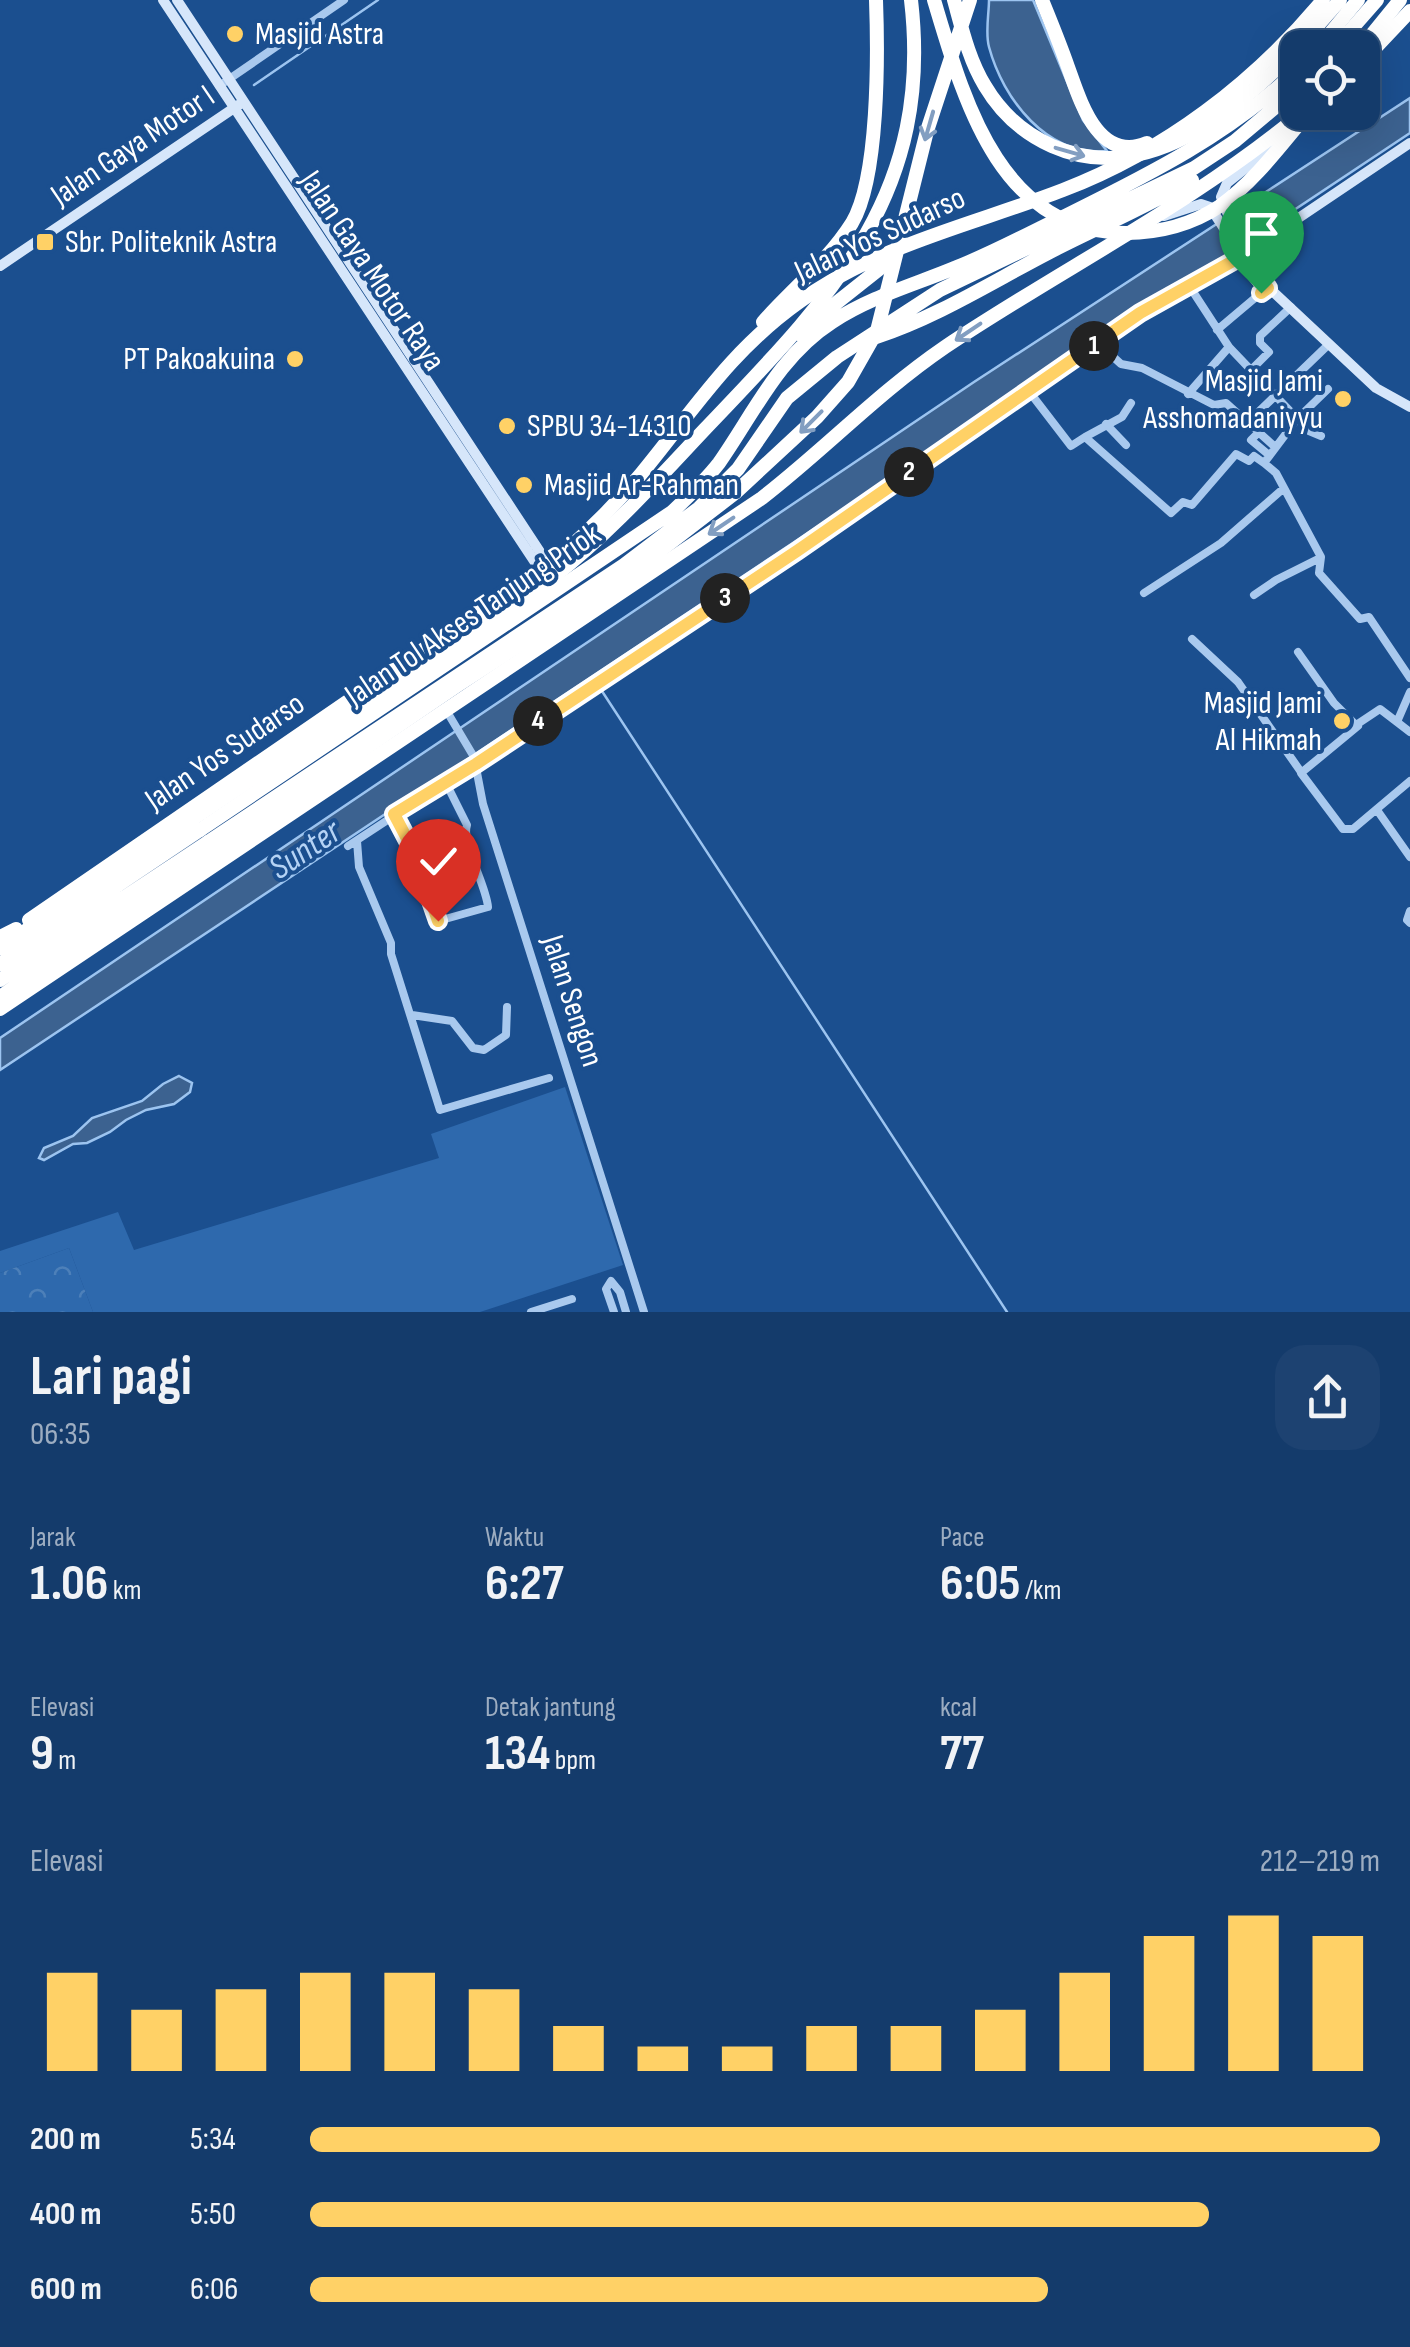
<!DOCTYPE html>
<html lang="id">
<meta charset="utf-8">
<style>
:root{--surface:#143b6b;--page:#1d4271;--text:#f1f3f6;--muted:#9dadc1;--line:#33557e;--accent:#ffd166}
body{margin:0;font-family:"Sofia Sans Condensed",sans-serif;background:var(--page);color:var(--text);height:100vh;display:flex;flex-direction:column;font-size:38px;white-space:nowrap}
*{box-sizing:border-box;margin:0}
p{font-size:32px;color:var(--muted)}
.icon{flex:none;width:55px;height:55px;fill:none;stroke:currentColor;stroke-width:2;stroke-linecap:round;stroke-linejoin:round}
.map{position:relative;height:1312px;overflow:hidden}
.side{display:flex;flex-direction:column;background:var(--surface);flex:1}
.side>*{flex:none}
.tools{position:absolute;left:1280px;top:30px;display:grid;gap:20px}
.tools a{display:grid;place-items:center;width:100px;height:100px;border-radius:20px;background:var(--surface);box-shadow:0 10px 40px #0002,0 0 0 2px var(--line);font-size:50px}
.pin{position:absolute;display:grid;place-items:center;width:85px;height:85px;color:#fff;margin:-102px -42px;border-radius:50% 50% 50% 0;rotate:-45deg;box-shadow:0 0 10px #0007}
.pin .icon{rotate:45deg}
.km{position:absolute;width:50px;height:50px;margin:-25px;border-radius:50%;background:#222;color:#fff;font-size:28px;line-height:50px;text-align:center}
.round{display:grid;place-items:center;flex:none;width:105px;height:105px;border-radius:30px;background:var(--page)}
.overview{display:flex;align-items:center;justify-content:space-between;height:170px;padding:0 30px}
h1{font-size:55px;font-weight:700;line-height:75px}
.metrics{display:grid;grid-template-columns:repeat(3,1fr);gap:15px;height:170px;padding:10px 30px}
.metrics div{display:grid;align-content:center}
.metrics b{font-size:50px;font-weight:700}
.metrics small{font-size:28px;font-weight:400}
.metrics p{font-size:28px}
.chart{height:280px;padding:20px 30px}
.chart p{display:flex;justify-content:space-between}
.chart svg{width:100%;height:180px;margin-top:10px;stroke:var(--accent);stroke-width:6}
ul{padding:0 30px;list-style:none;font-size:32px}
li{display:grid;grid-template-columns:160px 120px 1fr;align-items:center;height:75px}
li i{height:25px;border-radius:12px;background:var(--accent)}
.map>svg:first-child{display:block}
.green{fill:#2e69ad}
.forest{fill:url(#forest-crowns)}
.water{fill:#3c6290;stroke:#9cc4f0;stroke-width:2.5}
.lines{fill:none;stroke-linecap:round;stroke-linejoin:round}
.stream{stroke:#9cc4f0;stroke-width:2.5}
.street{stroke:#a9c9ee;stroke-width:8}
.secondary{stroke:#d6e6fa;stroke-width:10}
.highway{stroke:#fff;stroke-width:14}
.highway-bridge{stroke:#fff;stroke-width:14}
.oneway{stroke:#829ec1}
.route-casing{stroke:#fff;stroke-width:20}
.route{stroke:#ffd166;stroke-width:12}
.poi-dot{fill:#ffd166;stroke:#1b4f8f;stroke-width:4}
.labels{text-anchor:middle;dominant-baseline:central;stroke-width:8;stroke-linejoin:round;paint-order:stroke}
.poi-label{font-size:32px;fill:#fff;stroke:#1b4f8f;text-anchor:start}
.street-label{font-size:32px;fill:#fff;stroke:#1b4f8f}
.water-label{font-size:35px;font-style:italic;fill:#b5d3f5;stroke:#1b4f8f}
</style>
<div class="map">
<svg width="1410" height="1312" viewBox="0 0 1410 1312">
<defs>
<pattern id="forest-crowns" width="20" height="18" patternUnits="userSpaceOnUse" patternTransform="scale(2.5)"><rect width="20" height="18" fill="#2e69ad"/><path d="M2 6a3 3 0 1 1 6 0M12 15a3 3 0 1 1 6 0" fill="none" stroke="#4d80b9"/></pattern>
</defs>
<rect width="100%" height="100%" fill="#1b4f8f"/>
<path class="green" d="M565,1087l58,178 -143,47h-387l-24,-64 -69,25v-22l118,-39 16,38 305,-92 -8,-24z"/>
<path class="forest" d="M69,1248l24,64h-93v-39z"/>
<path class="water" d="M989,0h44l50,120 24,31c-60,6 -104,-52 -118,-104 -4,-14 0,-33 0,-47z
M1410,98v35l-1410,937v-32l974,-656z
M179,1076l13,7 -2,9 -16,12 -28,6 -20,10 -16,12 -23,11 -14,1 -29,16 -5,-2 5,-10 29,-12 19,-18 50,-17 21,-17z"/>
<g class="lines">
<path class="stream" d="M254,85l124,-85
M598,685l409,627"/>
<path class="street" d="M219,86l125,-86
M1188,284l41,63 80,84 12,5
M1217,330l51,-43
M1098,343l23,21 21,4 72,37 12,-2 48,43
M1251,370l18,-18 -9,-9v-7l31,-29
M1328,389l-31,30 -33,44 12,10 45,84 -2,16 41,46 9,-2 41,61
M1028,390l43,56 14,-9 86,76 12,-11 9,3 44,-51 13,7 5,-5 10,7
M1188,394l41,-47
M1248,422l80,-77
M1106,424l20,21
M1259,432l-8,8 18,15
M1085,437l37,-20 9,-14
M1144,593l77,-50 63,-55
M1254,595l22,-15 44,-22
M1192,639l46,43 63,90
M1298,652l36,51 22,22 24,-16 17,13
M1410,692l-13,30 13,10
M446,710l28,47 9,47 161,508
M1358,726l-57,47 42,56h10l57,-48
M1377,810l33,47
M395,814l19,38 24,69 50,-14c-2,-23 -27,-63 -21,-82l-22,-44
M357,841l2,26 32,76v11l49,156 109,-32
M348,846l449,-295 343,-238 102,-57
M1410,911l-3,9 3,3
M412,1015l40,6 21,27 11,2 22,-15 1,-28
M531,1312l41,-13
M614,1312l-8,-23 5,-8 9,11 6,20"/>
<path class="secondary" d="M163,0l377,570
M177,0l371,564
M1164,216l37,-12 9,3 32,49 26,31 108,101 34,19
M1245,254l165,-111
M0,266l240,-162
M1267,277l-34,-49 -12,-31 6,-14 50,-40"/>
<path class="highway" d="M1042,0c9,22 18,44 26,67 12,33 30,97 79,76
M1338,30c14,14 27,16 44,9
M1348,33l29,-33
M1362,62l48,-51
M763,322c29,-33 65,-61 89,-99 27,-45 26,-169 24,-223
M802,336l33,-32 53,-42
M876,337c61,-20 116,-55 172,-84 48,-25 97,-45 144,-73
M200,830l472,-318c16,-15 33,-31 47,-49 35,-50 60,-107 113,-141 40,-26 82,-37 125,-55 38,-15 74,-35 110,-52 83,-41 163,-81 231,-146
M208,842l416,-277 75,-57 39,-39 49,-71 50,-41 103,-67 254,-122 41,-27 63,-53
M29,920l532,-365c29,-25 56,-52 80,-81 52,-63 89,-123 158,-172 78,-57 176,-78 264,-112 102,-39 191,-107 260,-190
M0,937l16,-8
M0,1009l762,-511c62,-48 117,-106 183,-151 118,-79 248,-143 358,-235"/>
<path class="highway-bridge" d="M934,0c30,100 65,232 192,233 34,0 65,-8 94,-27 35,-25 61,-61 89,-94
M954,0c8,29 15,60 31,86 16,27 38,47 67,60 94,42 184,-35 246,-98
M1298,48l42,-48
M1318,48l40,-48
M1336,48l12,-15
M1361,48l39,-48
M0,948l552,-370c57,-44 104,-97 153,-149 124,-130 229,-233 206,-429
M0,964l200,-134
M0,980l208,-138
M0,997l458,-312 177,-115 100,-77 82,-76 31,-35 29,-51 50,-200 43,-131"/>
</g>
<defs><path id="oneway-shaft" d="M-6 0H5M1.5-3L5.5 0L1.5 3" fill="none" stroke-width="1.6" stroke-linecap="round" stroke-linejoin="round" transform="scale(2.5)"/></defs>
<g class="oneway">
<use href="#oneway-shaft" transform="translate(929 126) rotate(106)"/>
<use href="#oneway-shaft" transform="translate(1070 152) rotate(16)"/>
<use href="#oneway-shaft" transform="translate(968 332) rotate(146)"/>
<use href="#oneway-shaft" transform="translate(811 422) rotate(135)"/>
<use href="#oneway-shaft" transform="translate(721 526) rotate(146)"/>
</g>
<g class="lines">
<g class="route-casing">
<path id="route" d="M438,921l-24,-69 -20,-38 82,-50 321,-213 343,-238 102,-57 26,32 -7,5"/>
</g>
<use href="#route" class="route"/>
</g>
<g class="poi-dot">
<circle cx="235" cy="34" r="10"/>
<rect x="35" y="232" width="20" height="20" rx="5"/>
<circle cx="295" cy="359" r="10"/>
<circle cx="1343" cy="399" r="10"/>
<circle cx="507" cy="426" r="10"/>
<circle cx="524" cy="485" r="10"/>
<circle cx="1342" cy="721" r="10"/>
</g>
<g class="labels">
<g class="poi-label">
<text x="255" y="34">Masjid Astra</text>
<text x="65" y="242">Sbr. Politeknik Astra</text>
<text x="275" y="359" text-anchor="end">PT Pakoakuina</text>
<text x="1323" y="381" text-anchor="end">Masjid Jami<tspan x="1323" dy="37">Asshomadaniyyu</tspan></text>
<text x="527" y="426">SPBU 34-14310</text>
<text x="544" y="485">Masjid Ar-Rahman</text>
<text x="1322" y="703" text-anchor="end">Masjid Jami<tspan x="1322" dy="37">Al Hikmah</tspan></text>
</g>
<g class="street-label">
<text transform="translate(133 146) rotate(-34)">Jalan Gaya Motor I</text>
<text transform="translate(880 235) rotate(-25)">Jalan Yos Sudarso</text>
<text transform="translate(372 271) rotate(56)">Jalan Gaya Motor Raya</text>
<text transform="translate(473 615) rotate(-34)">Jalan Tol Akses Tanjung Priok</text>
<text transform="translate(225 752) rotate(-34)">Jalan Yos Sudarso</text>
<text transform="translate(572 1001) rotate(72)">Jalan Sengon</text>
</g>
<g class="water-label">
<text transform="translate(305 850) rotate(-34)">Sunter</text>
</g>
</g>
</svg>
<div class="tools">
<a><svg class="icon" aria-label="locate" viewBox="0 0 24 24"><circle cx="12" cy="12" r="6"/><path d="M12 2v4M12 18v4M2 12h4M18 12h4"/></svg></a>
</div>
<div class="pin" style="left:1261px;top:293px;background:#1e9e55"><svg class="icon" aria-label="arrive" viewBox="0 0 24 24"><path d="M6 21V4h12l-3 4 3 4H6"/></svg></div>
<div class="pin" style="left:438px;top:921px;background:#d93025"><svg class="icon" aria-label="check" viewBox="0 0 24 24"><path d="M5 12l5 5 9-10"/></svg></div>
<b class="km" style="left:1094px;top:346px">1</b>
<b class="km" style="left:909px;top:472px">2</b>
<b class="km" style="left:725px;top:598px">3</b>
<b class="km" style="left:538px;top:721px">4</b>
</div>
<section class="side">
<div class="overview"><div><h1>Lari pagi</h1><p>06:35</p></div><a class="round"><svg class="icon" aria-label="share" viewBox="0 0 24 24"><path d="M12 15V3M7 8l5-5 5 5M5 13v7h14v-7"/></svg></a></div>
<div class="metrics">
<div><p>Jarak</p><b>1.06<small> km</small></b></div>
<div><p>Waktu</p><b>6:27</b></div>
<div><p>Pace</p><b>6:05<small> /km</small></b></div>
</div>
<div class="metrics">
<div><p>Elevasi</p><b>9<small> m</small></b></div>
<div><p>Detak jantung</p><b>134<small> bpm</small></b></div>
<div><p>kcal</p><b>77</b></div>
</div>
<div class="chart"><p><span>Elevasi</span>212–219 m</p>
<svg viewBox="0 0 160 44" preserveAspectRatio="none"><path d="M5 44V20M15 44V29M25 44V24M35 44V20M45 44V20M55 44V24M65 44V33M75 44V38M85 44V38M95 44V33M105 44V33M115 44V29M125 44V20M135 44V11M145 44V6M155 44V11"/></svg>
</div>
<ul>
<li><b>200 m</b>5:34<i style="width:100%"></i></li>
<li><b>400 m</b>5:50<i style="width:84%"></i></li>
<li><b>600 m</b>6:06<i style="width:69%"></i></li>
</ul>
</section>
